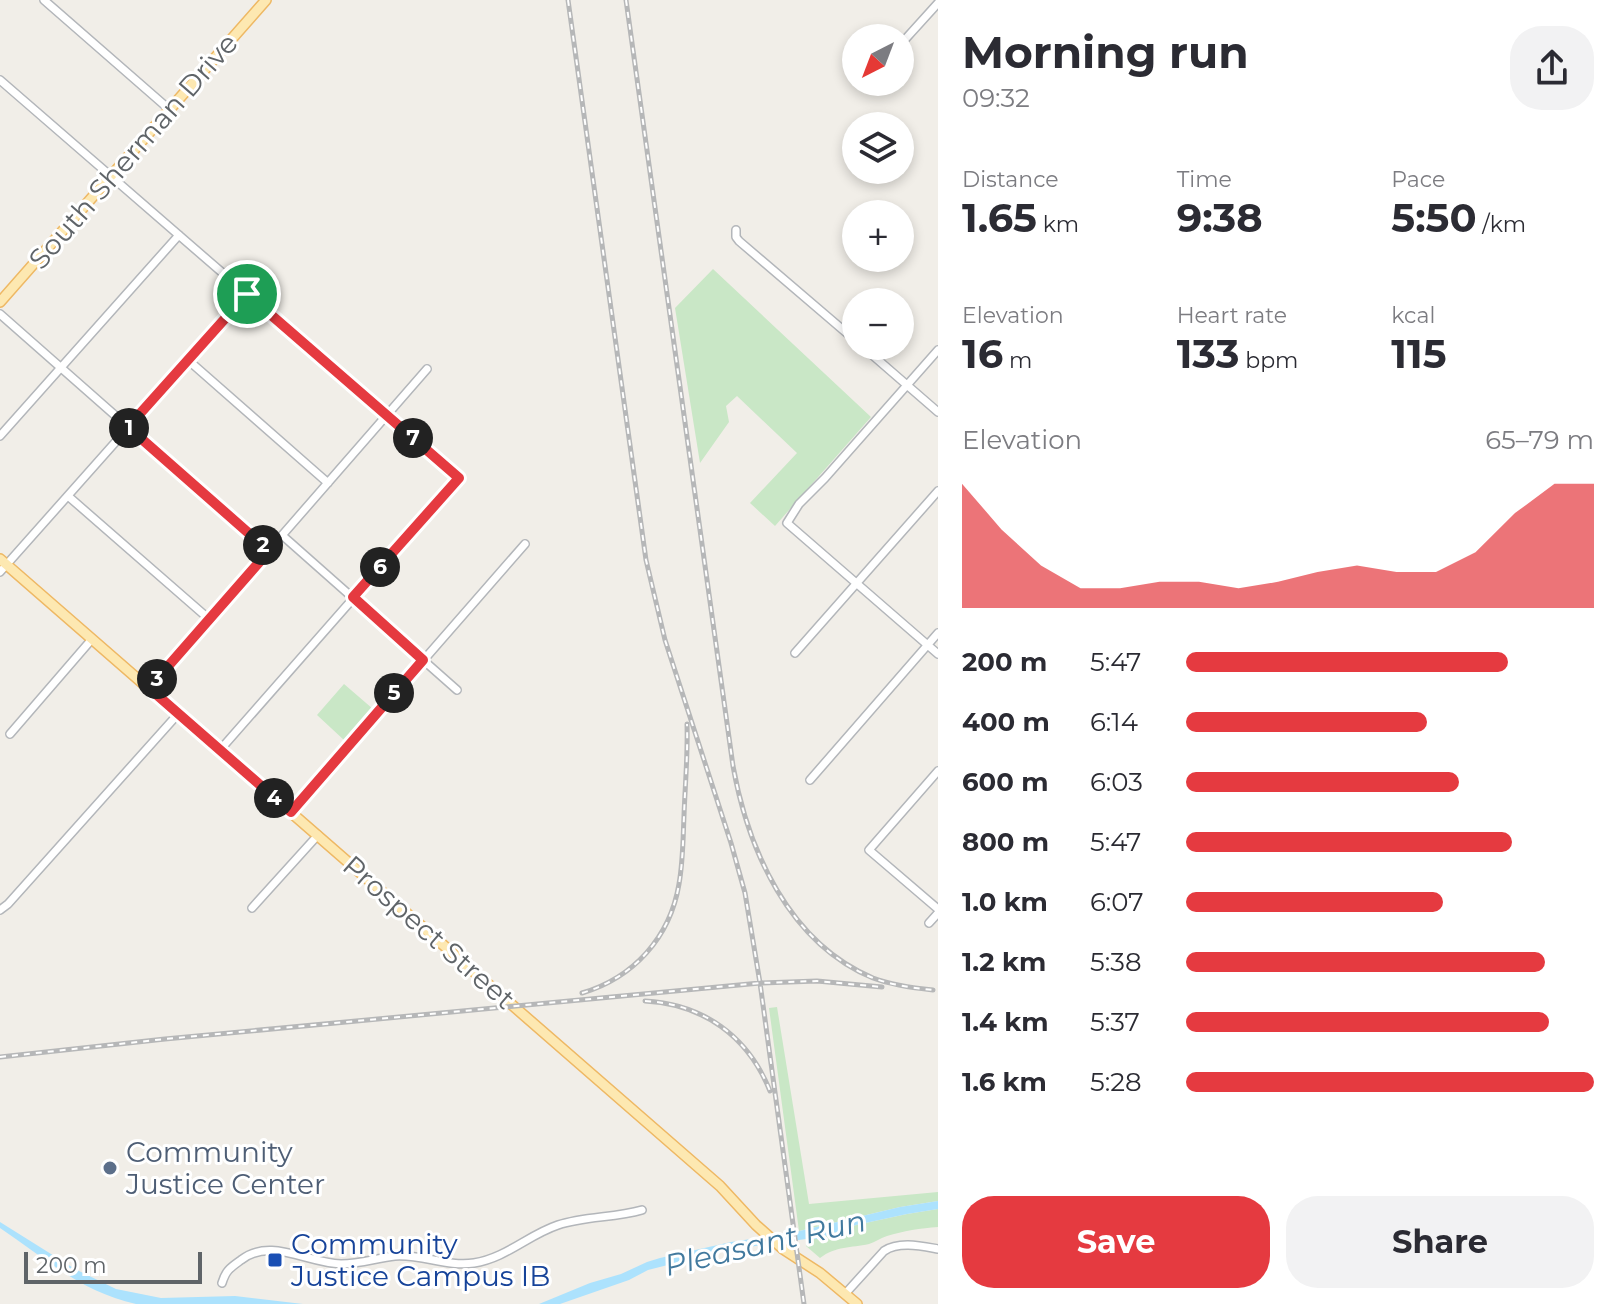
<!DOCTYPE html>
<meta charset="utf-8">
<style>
:root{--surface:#fff;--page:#f2f2f3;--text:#2b2b33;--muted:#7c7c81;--accent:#e53a40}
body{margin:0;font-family:Montserrat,sans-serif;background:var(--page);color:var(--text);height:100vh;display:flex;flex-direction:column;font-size:30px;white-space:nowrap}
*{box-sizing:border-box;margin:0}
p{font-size:26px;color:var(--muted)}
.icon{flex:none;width:44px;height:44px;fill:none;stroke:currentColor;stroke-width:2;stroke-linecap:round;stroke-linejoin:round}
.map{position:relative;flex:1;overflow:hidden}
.panel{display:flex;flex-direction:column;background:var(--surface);width:680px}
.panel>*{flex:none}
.needle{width:52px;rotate:222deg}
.buttons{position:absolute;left:842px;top:24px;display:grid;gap:16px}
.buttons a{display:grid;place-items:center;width:72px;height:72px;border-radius:50%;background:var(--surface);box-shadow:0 4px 12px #0003;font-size:40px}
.scale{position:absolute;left:24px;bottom:20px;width:178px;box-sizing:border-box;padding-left:8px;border:4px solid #5f6468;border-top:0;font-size:22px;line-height:28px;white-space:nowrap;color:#5f6468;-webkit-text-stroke:6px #fff;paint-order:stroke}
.pin{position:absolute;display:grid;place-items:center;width:68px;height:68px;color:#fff;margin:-34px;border:4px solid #fff;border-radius:50%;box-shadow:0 2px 8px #0007}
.km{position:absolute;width:40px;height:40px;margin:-20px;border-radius:50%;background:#222;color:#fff;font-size:22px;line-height:40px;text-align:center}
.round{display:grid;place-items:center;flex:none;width:84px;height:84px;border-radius:32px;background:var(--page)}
.summary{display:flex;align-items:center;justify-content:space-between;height:136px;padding:0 24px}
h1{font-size:44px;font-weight:700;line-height:60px}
.stats{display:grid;grid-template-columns:repeat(3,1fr);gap:12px;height:136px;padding:8px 24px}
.stats div{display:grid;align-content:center}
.stats b{font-size:40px;font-weight:700}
.stats small{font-size:22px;font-weight:400}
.stats p{font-size:22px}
.chart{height:224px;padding:16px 24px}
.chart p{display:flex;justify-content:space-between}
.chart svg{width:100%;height:144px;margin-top:8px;fill:var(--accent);opacity:.7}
.cta{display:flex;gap:16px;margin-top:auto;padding:16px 24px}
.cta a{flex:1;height:92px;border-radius:32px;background:var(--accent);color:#fff;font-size:32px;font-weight:700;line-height:92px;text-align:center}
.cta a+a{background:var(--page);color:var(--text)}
ul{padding:0 24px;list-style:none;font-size:26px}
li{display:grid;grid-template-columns:128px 96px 1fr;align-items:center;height:60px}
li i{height:20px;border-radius:10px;background:var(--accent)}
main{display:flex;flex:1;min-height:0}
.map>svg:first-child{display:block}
.green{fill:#c9e7c6}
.water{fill:#ace2fd}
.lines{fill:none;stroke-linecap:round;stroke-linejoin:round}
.minor-casing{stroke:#b3b6ba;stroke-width:10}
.major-casing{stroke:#eeb864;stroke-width:12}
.minor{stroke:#fff;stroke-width:7}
.major{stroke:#fde8b1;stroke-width:9}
.rail-casing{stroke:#b6b7b8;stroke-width:5}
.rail{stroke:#fff;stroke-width:2;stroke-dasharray:6;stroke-linecap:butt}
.route-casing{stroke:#fff;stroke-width:16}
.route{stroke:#e53a40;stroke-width:10}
.service-dot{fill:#5c6f8a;stroke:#fff;stroke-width:3}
.transit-dot{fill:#1a4fb4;stroke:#fff;stroke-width:3}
.labels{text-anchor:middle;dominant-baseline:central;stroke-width:6;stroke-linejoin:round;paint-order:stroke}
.street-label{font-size:28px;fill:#5f6468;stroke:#fff}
.service-label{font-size:28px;fill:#4e5e75;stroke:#fff;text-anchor:start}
.transit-label{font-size:28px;fill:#164399;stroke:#fff;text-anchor:start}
.water-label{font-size:30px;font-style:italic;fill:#41799e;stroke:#fff}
</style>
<main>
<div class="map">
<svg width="938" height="1304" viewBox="0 0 938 1304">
<rect width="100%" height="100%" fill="#f1eee8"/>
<path class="green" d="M713,269l158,148 -96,109 -25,-23 47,-50 -60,-57 -11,10 3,16 -29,41 -25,-155z
M344,684l29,25 -28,32 -28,-26z
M777,1007l32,197 129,-12v9l-38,6 -101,24 -30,-223z
M938,1209v18c-17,1 -35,4 -51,9 -6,2 -12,6 -18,8 -18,4 -33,2 -49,14l-14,-12v-7h12l38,-14 51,-11z"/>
<path class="water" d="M938,1201v8l-31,5 -51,11 -38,14h-12l-79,11 -79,20 -19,10 -69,24h-21l51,-21 31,-9 26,-12 13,-4 71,-16 60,-9 109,-26z
M0,1222l75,47 41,20 45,9 74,-2 68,8h-167c-55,-12 -91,-46 -136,-76z"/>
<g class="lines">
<g class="minor-casing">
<path id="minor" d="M44,0l126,110
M900,45l38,-42
M0,80l459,398 -239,272
M736,230v7l3,4 117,100
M0,314l269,237
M862,346l76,66
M938,350l-113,128 -26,26 -12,19 151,131
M188,360l140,123
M0,436l179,-201
M68,496l141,123
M283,536l174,154
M0,572l247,-278
M795,653l143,-162
M149,688l278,-319
M10,734l82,-95
M938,771l-69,79 69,59
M810,780l128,-147
M291,812l234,-268
M252,908l66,-73
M0,910l8,-6 170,-190
M929,923l9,-10
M222,1283c4,-13 8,-15 19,-23 29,-23 66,3 100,4 19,0 36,-6 54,-8 27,-2 52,11 79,7 32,-5 54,-28 84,-38 27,-9 56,-7 84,-15
M845,1294l39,-43c15,-10 37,-5 54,-2"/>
</g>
<g class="major-casing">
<path id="major" d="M0,302l266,-302
M0,559l720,627 36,39 27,24 37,24 37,31"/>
</g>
<use href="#minor" class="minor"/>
<use href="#major" class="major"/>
<g class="rail-casing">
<path id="rail" d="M568,0l78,560 19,80 66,203 14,50 15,90 44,321
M626,0l107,766c15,84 56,177 140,212 19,7 40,10 60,12
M582,993c51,-15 88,-55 97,-109 4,-22 4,-45 5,-68 1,-31 4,-61 3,-92
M645,1001c58,3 103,35 125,90
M0,1057l165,-18 595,-56 57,-2 65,6"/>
</g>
<use href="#rail" class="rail"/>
</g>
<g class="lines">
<g class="route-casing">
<path id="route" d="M247,294l212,184 -106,119 70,63 -132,152 -142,-124 120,-137 -141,-124z"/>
</g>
<use href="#route" class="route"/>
</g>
<circle class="service-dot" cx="110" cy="1168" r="8"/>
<rect class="transit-dot" x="267" y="1252" width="16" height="16" rx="4"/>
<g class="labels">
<g class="street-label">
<text transform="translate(133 151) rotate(-49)">South Sherman Drive</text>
<text transform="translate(429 932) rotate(41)">Prospect Street</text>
</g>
<g class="service-label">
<text x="126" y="1152">Community<tspan x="126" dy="32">Justice Center</tspan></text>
</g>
<g class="transit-label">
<text x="291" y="1244">Community<tspan x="291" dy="32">Justice Campus IB</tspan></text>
</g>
<g class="water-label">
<text transform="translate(765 1243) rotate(-13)">Pleasant Run</text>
</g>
</g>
</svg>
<div class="buttons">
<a><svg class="needle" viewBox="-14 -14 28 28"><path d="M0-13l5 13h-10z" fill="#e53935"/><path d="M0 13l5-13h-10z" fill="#7c7c81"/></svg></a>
<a><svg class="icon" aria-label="layers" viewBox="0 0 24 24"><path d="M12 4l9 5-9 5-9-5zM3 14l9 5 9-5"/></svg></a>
<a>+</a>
<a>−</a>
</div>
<div class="scale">200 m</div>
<div class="pin" style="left:247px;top:294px;background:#1e9e55"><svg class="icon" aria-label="arrive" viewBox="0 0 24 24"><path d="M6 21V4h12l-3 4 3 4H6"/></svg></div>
<b class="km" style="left:129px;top:428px">1</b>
<b class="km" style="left:263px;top:545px">2</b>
<b class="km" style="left:157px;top:679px">3</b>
<b class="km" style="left:274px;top:798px">4</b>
<b class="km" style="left:394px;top:693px">5</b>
<b class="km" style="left:380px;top:567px">6</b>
<b class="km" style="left:413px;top:438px">7</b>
</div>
<section class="panel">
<div class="summary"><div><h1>Morning run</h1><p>09:32</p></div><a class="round"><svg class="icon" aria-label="share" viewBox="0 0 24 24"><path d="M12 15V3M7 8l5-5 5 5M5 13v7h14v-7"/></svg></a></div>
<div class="stats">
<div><p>Distance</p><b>1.65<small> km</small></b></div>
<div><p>Time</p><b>9:38</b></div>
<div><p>Pace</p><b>5:50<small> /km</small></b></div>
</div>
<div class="stats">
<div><p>Elevation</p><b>16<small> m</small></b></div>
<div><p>Heart rate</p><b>133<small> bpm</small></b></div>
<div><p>kcal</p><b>115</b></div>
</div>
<div class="chart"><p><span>Elevation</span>65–79 m</p>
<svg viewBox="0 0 160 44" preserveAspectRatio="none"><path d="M0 44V6L10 20L20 31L30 38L40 38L50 36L60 36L70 38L80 36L90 33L100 31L110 33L120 33L130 27L140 15L150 6L160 6V44z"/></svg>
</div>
<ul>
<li><b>200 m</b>5:47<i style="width:79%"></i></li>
<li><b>400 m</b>6:14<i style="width:59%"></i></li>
<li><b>600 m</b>6:03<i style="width:67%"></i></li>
<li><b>800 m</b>5:47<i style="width:80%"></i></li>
<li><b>1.0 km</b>6:07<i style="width:63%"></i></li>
<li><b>1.2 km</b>5:38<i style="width:88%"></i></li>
<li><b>1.4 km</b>5:37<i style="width:89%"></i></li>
<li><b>1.6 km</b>5:28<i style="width:100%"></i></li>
</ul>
<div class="cta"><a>Save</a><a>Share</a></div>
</section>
</main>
